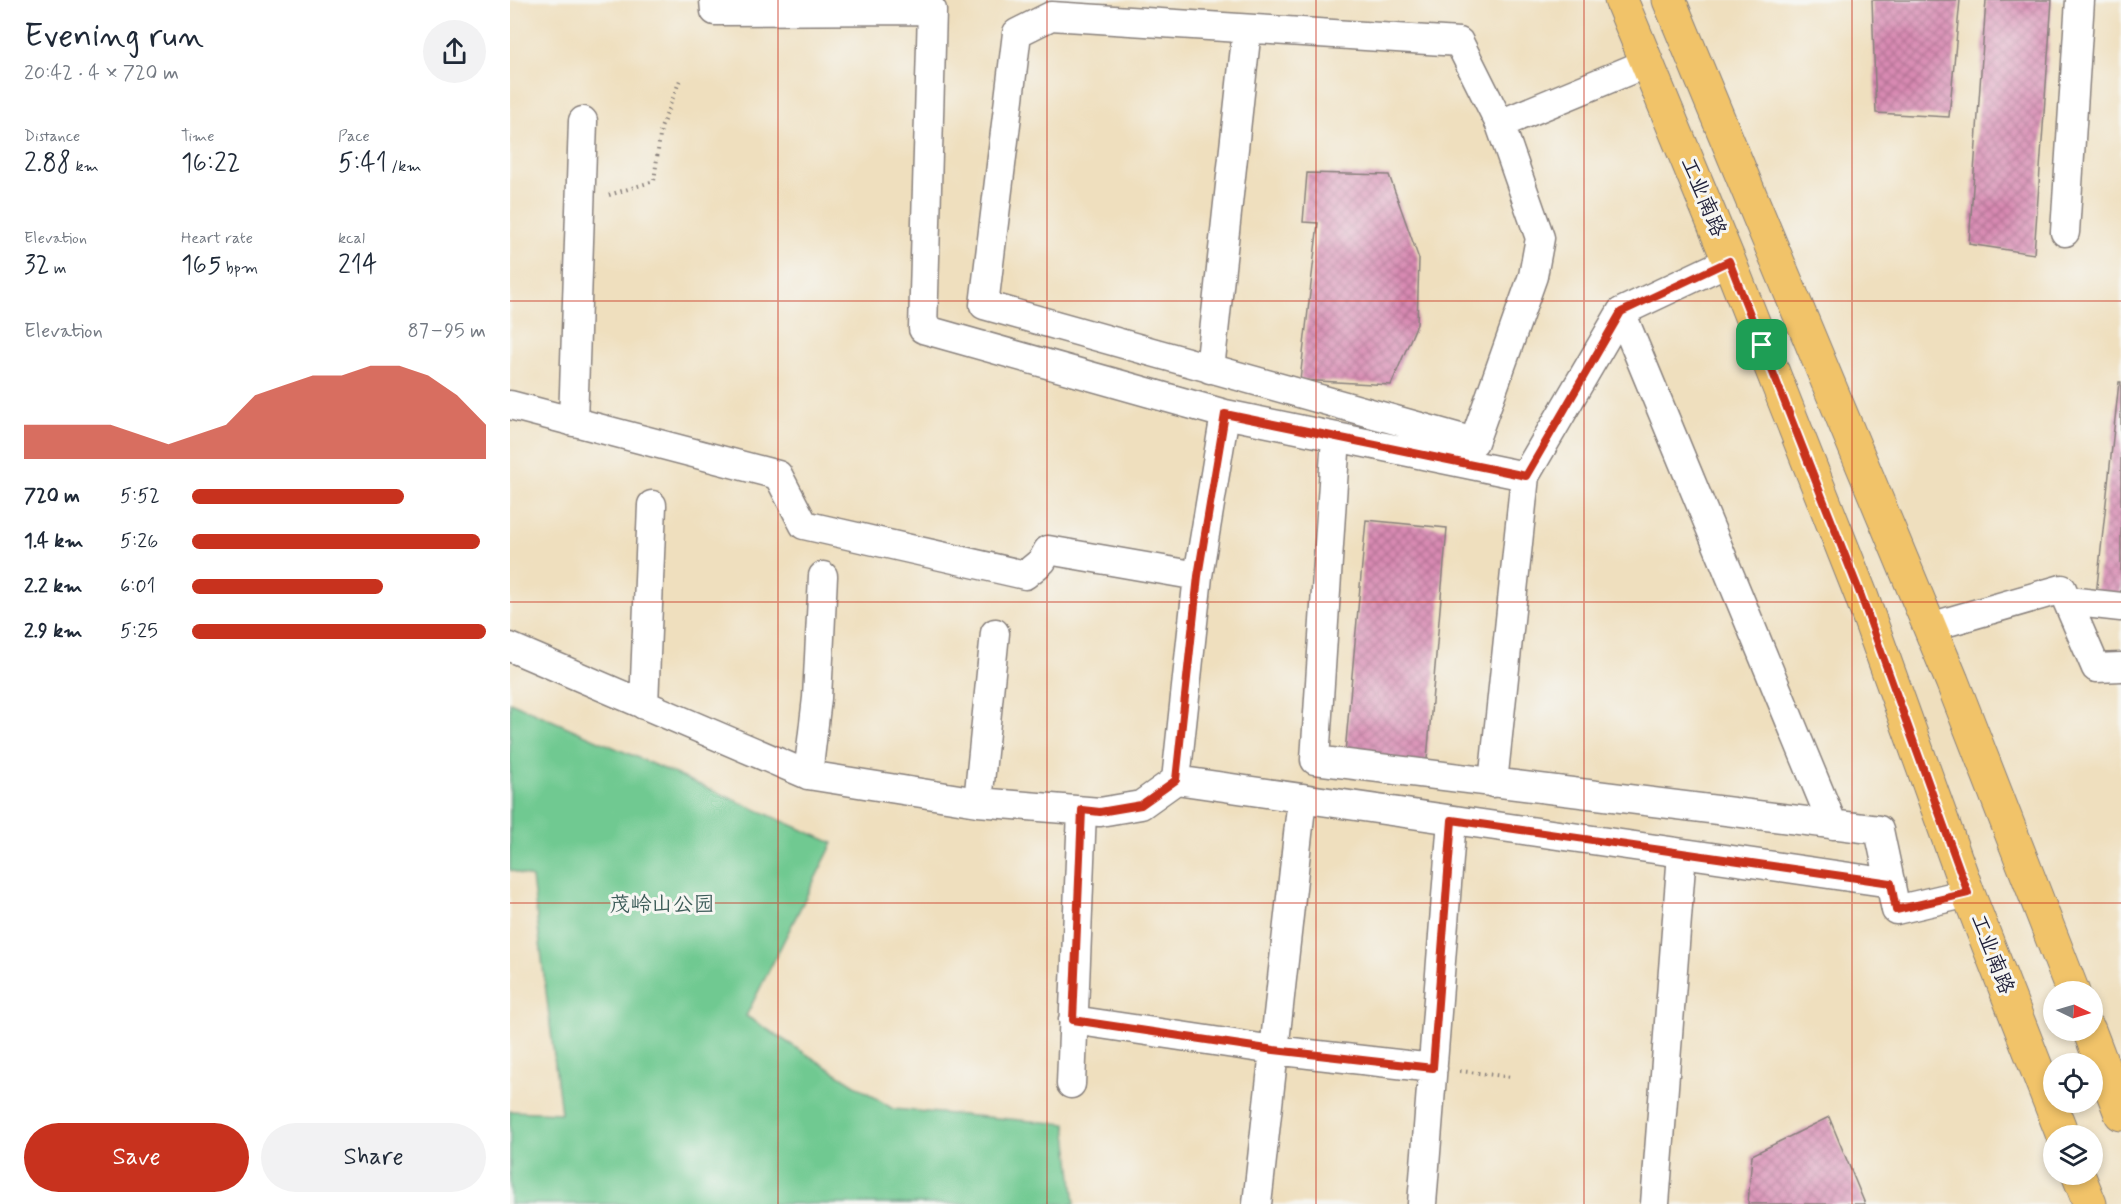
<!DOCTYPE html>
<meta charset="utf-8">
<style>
:root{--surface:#fff;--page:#f2f2f3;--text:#1f2937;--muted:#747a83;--accent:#c8321e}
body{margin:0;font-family:Mynerve,"LXGW WenKai TC",sans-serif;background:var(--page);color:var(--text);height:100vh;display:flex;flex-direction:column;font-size:22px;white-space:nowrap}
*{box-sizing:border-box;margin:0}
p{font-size:20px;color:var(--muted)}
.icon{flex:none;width:33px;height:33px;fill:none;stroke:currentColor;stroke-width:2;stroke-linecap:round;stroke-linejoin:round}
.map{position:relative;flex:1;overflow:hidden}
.side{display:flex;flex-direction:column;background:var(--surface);width:510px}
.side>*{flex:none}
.needle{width:39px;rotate:95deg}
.controls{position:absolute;left:1533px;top:981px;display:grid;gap:12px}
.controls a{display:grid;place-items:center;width:60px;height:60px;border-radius:50%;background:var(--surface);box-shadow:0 3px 9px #0003;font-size:30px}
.pin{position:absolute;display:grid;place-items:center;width:51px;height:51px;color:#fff;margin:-26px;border-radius:12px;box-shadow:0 3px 9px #0006}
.round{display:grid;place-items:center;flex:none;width:63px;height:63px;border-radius:32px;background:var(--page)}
.headline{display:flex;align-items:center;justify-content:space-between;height:102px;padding:0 24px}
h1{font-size:33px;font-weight:600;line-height:45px}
.metrics{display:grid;grid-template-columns:repeat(3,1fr);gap:9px;height:102px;padding:6px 24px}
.metrics div{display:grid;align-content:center}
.metrics b{font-size:26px;font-weight:600}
.metrics small{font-size:16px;font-weight:400}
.metrics p{font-size:16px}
.chart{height:168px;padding:12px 24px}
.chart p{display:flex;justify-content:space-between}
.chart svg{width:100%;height:108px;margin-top:6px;fill:var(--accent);opacity:.7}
.button{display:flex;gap:12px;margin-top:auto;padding:12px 24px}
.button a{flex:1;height:69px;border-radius:36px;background:var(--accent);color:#fff;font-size:24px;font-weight:600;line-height:69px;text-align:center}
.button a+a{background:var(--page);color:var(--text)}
ul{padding:0 24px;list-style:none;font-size:20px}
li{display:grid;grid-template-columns:96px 72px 1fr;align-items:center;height:45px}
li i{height:15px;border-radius:8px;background:var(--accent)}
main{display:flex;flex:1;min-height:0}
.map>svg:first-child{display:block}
.park{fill:#6fc991;stroke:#487666;stroke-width:1.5}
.building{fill:url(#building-cross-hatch)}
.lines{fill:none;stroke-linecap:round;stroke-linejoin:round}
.minor-casing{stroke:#88807c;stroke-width:31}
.primary-casing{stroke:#88807c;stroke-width:35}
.path{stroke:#88807c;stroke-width:4;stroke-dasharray:1.5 4.5;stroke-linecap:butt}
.minor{stroke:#fff;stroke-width:28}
.primary{stroke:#f1c369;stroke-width:33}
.route-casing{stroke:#fff;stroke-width:12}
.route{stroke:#c8321e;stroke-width:8}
.grid{fill:none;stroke:#c8321e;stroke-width:1.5;stroke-opacity:0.55}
.labels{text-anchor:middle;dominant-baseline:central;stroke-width:6;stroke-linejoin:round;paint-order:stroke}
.street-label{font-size:21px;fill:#22223b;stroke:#f6f6f2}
.park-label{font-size:21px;fill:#3d5c59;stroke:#f6f6f2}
</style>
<main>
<section class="side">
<div class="headline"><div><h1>Evening run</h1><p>20:42 · 4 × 720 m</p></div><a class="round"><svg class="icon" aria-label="share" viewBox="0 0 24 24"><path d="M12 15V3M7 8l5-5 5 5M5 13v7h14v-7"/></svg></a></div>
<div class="metrics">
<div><p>Distance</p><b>2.88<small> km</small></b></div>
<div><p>Time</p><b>16:22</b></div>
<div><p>Pace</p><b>5:41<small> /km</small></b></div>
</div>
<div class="metrics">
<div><p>Elevation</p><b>32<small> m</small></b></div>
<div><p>Heart rate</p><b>165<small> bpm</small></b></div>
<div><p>kcal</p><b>214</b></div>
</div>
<div class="chart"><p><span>Elevation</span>87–95 m</p>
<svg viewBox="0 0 160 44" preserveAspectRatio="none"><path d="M0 44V30L10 30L20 30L30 30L40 34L50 38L60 34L70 30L80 18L90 14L100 10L110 10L120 6L130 6L140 10L150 18L160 30V44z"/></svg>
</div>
<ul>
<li><b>720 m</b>5:52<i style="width:72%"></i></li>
<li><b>1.4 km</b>5:26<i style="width:98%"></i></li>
<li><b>2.2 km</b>6:01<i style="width:65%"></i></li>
<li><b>2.9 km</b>5:25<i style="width:100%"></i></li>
</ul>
<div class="button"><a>Save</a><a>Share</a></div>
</section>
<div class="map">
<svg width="1611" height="1204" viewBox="0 0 1611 1204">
<defs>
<pattern id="building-cross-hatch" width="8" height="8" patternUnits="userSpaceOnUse" patternTransform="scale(1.5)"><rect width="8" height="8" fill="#d88ab2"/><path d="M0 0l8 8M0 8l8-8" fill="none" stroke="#af7092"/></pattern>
</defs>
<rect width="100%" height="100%" fill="#f6f6f2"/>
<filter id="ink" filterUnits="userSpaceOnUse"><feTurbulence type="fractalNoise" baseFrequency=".0167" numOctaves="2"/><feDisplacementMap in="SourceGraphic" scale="12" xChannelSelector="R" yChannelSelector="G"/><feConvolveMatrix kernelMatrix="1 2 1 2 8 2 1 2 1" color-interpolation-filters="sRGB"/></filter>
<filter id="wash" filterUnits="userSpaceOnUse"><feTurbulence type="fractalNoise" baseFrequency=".008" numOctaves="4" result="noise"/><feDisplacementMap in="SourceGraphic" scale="24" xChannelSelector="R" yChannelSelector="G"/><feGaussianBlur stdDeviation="1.35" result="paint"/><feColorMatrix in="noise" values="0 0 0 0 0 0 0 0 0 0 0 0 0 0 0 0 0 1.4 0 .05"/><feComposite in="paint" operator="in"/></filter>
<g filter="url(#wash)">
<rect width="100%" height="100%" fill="#efdfbe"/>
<path class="park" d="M0,702l323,141 -87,173 147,93 173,15 9,80h-565v-93l51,2 -29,-235 -22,-8z"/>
<g id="blocks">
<path class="building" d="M1362,0h88l-11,117 -73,-4z
M1476,0h66l-18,254 -65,-10z
M797,173l82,2 30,84 -2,65 -26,61 -91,-5 18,-157 -15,-1z
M1609,382h2v235l-27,-3z
M856,520l81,8 -21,243 -82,-7z
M1319,1117l36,87h-117l4,-49z"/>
</g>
</g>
<g filter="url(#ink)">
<use href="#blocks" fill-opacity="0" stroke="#88807c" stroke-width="1.5"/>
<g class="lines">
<g class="minor-casing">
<path id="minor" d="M204,0l1,11 217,-1 -9,319 302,85 300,62
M990,124l40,114 -7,38 -59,166 -490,-137 33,-272 34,-17 408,26 41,82 147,-61
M1555,232l15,-232
M1111,312l212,513
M700,369l37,-340
M0,405l268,70 26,50 221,50 17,-14 6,-11 150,26 27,-162
M63,422l10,-301
M826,437l-21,323 564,70 17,80 72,-17
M1558,601l53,6
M1420,627l132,-38 34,79 25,-1
M0,647l298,128 170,27 122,10 41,-7 35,-25 715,103
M134,705l8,-200
M298,775l9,-77 6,-122
M666,780l22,-204
M983,783l32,-307 96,-164 108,-51
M468,802l17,-169
M563,1020l201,30 159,18
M561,1084l11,-273
M747,1204l45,-406
M912,1204l30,-384
M1145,1204l27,-351"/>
</g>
<g class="primary-casing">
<path id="primary" d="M1111,0l108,261 132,334 107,298 95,243
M1159,0l283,681 121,311
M1579,1030l32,84
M1568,1174l12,30"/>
</g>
<path class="path" d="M99,195l45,-14 7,-53 19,-48
M950,1071l52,6"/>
<use href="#minor" class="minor"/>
<use href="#primary" class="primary"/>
</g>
</g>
<g class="lines" filter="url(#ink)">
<g class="route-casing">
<path id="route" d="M1219,261l132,335 107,297 -72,17 -5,-27 -439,-63 -19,248 -159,-18 -201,-30 9,-210 18,2 41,-7 35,-25 22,-204 27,-162 301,62 95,-164z"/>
</g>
<use href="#route" class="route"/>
</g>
<path class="grid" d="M268,0v1204M537,0v1204M806,0v1204M1074,0v1204M1342,0v1204M0,301h1611M0,602h1611M0,903h1611"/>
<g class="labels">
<g class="street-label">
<text transform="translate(1193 197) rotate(67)">工业南路</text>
<text transform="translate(1482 954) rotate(69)">工业南路</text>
</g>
<g class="park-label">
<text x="152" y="905">茂岭山公园</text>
</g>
</g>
</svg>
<div class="controls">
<a><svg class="needle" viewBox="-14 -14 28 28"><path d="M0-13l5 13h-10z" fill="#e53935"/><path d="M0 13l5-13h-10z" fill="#747a83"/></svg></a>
<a><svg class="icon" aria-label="locate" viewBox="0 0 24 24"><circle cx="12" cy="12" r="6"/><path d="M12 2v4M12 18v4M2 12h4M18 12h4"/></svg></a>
<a><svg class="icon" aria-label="layers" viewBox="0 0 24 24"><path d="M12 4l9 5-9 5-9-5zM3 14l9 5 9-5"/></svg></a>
</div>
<div class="pin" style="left:1252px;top:345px;background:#1e9e55"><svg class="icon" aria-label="arrive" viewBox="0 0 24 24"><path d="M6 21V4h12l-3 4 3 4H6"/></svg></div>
</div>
</main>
